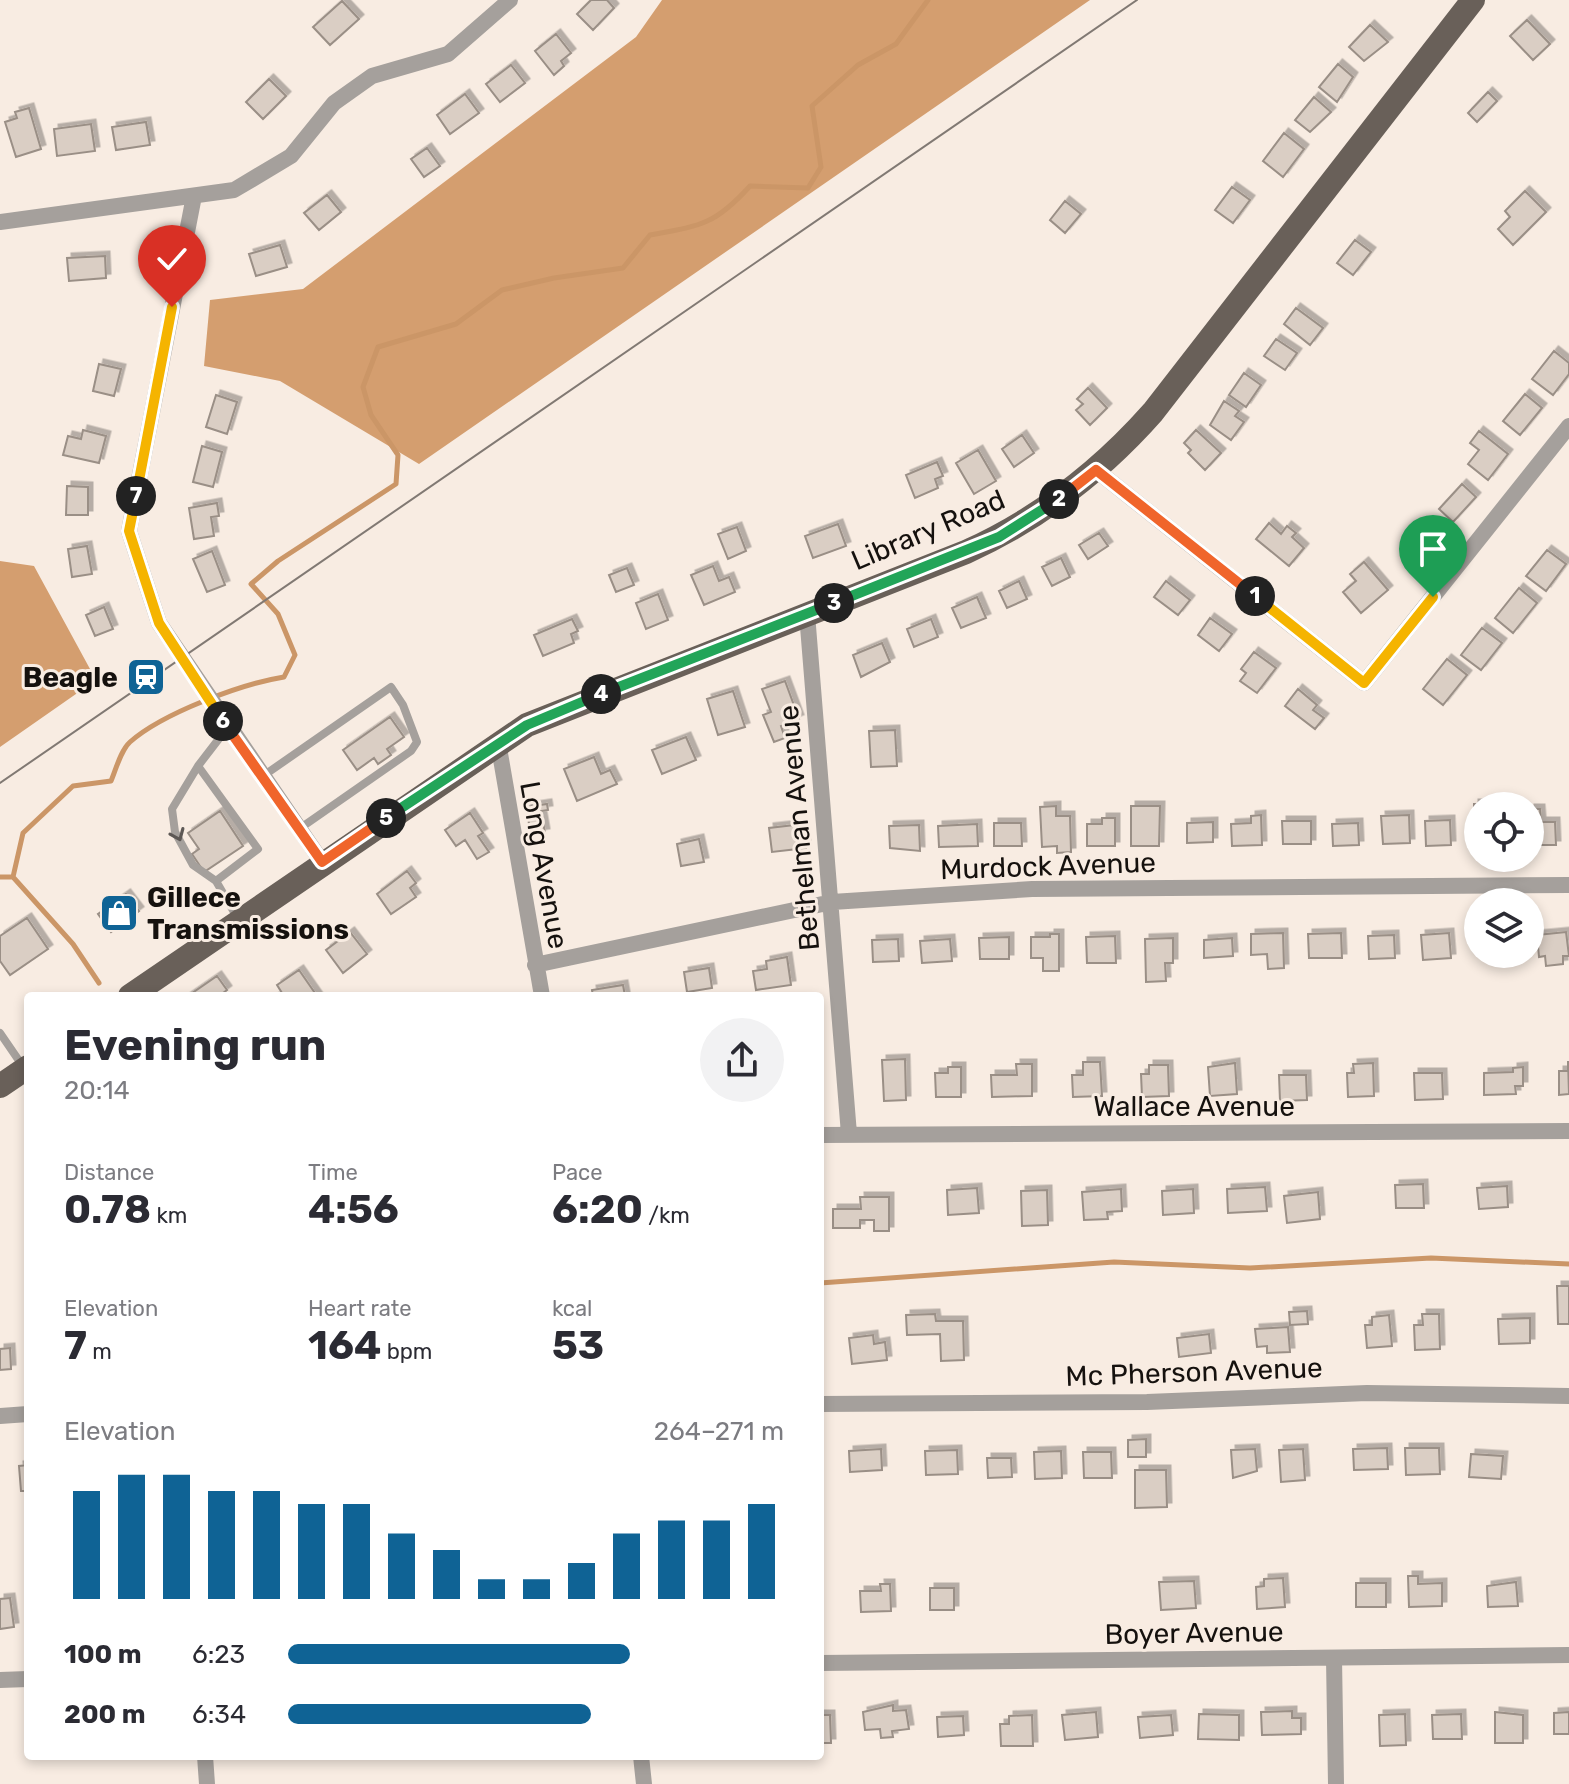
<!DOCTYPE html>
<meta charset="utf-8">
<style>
:root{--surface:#fff;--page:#f2f2f3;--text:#2b2b33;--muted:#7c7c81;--accent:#0f6395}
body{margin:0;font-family:Rubik,sans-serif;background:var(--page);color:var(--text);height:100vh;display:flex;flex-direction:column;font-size:30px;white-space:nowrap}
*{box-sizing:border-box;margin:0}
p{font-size:26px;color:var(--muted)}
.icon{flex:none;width:44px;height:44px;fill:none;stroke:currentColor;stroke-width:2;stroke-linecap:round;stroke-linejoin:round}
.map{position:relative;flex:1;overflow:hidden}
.details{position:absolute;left:24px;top:992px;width:800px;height:768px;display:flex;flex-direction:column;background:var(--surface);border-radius:8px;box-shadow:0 4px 12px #0003}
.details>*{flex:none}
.fabs{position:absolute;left:1464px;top:792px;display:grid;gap:16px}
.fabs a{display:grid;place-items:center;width:80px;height:80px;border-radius:50%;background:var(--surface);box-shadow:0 4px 12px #0003;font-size:40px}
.pin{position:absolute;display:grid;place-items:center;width:68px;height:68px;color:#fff;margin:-82px -34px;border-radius:50% 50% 50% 0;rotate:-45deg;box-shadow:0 0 8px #0007}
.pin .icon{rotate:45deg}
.km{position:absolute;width:40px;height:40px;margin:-20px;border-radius:50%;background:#222;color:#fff;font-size:22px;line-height:40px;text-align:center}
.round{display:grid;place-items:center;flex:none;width:84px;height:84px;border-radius:42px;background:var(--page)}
.overview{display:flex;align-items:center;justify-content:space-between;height:136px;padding:0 40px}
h1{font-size:44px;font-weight:700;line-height:60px}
.metrics{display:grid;grid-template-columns:repeat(3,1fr);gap:12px;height:136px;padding:8px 40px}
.metrics div{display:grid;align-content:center}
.metrics b{font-size:40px;font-weight:700}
.metrics small{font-size:22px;font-weight:400}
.metrics p{font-size:22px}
.chart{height:224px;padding:16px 40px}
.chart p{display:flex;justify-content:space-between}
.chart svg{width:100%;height:144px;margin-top:8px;stroke:var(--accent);stroke-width:6}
ul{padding:0 40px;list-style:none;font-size:26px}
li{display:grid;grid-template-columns:128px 96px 1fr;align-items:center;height:60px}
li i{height:20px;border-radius:10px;background:var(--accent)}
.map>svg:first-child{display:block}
.forest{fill:#d49e6f}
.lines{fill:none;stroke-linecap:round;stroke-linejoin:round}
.stream{stroke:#cb9667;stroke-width:5}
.building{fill:#dacec4;stroke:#9a8f86;stroke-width:2;filter:url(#shadow)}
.service{stroke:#a5a09c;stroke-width:8}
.minor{stroke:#a5a09c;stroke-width:16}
.primary{stroke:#696059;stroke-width:24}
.tram{stroke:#817973;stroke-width:2}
.oneway{stroke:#5d5855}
.split-1-casing{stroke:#fff;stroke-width:16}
.split-2-casing{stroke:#fff;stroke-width:16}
.split-3-casing{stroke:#fff;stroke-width:16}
.split-4-casing{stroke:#fff;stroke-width:16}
.split-5-casing{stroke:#fff;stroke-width:16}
.split-6-casing{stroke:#fff;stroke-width:16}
.split-7-casing{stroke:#fff;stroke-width:16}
.split-8-casing{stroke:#fff;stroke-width:16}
.split-1{stroke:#f5b400;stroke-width:10}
.split-2{stroke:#f0652b;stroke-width:10}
.split-3{stroke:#22a559;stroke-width:10}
.split-4{stroke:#22a559;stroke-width:10}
.split-5{stroke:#22a559;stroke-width:10}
.split-6{stroke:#f0652b;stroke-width:10}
.split-7{stroke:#f5b400;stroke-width:10}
.split-8{stroke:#f5b400;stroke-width:10}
.labels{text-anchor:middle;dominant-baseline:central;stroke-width:6;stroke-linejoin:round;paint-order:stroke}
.street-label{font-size:28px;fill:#15110e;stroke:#f8ece2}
.poi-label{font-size:28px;font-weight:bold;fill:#15110e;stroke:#f8ece2;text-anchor:end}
</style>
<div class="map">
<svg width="1569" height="1784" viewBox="0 0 1569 1784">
<defs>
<filter id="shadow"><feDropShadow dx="4.5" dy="-4.5" stdDeviation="0" flood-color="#0004"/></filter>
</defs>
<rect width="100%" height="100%" fill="#f8ece2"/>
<path class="forest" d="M662,0h428l-671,464 -139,-83 -76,-15 6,-66 93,-11 333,-252z
M0,561l34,5 62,114 -96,67z"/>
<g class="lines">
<path class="stream" d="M0,877h13l10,-44 50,-47 38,-5c5,-12 10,-31 19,-39 33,-29 111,-58 154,-65l11,-22 -17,-41 -27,-30 27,-23 118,-77 2,-29 -27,-40 -8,-28 15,-40 78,-23 46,-34 52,-12 69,-10 27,-33c50,-9 65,-10 100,-49l58,2 13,-21 -9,-61 46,-41 38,-21 32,-44
M13,877l60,67 26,39
M820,1283l294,-21 136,6 181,-10 138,6"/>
</g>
<path class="building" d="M591,0h16l7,8 -21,22 -16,-16z
M342,1l17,18 -29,26 -17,-18z
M1527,20l23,24 -17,16 -23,-24z
M1370,25l18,17 -24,19 -15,-14z
M556,34l15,19 -10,8 3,5 -10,9 -19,-24z
M1338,64l15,13 -16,25 -18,-15z
M511,65l14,18 -25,19 -14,-18z
M269,79l17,17 -23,23 -17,-17z
M1488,92l9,9 -20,21 -9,-9z
M465,94l14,19 -29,21 -13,-19z
M1314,97l17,15 -21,20 -15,-12z
M29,108l12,41 -25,8 -11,-35 12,-4 -2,-6z
M146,122l4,23 -34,5 -4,-23z
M91,124l4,27 -38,5 -3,-27z
M1284,133l20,16 -21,28 -20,-16z
M427,148l13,18 -16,11 -13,-18z
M1232,187l18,13 -17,23 -18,-13z
M1525,191l21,21 -33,33 -15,-16 12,-12 -5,-6z
M327,195l14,17 -22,18 -15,-17z
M1065,201l16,13 -16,19 -15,-13z
M1355,240l16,12 -18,23 -16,-12z
M280,245l7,22 -31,9 -7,-22z
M105,256l1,22 -37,3 -2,-23z
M1296,308l27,20 -13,17 -26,-21z
M1276,339l21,14 -12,17 -21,-14z
M1554,351l15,12v11l-16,21 -21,-16z
M99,364l22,5 -7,27 -21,-5z
M1244,373l17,12 -15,22 -17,-12z
M1088,388l19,20 -17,17 -14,-15 7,-6 -6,-5z
M1525,394l17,14 -22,27 -17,-14z
M216,395l21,7 -10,32 -21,-7z
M1224,401l15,10 -4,5 9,6 -13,18 -21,-15z
M83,430l23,6 -7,27 -36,-8 5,-19 13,3z
M1196,430l25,23 -16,17 -17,-17 3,-3 -7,-7z
M1479,431l29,23 -20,26 -20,-16 11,-14 -9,-7z
M1022,435l12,18 -20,14 -12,-18z
M202,446l20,6 -9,35 -20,-5z
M978,450l18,31 -22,13 -18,-31z
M937,462l6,14 -8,3 3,9 -23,10 -9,-23z
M1462,484l14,13 -23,25 -14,-13z
M67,486l21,1v28h-22z
M217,503l2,13 -8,1 3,19 -20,3 -5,-31z
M1269,523l12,11 6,-8 9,7 -4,4 12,11 -15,18 -33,-27z
M838,524l8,22 -33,12 -8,-22z
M737,527l9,24 -18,8 -10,-25z
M1422,527l16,15 -19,20 -16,-16z
M1099,533l9,13 -20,13 -9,-14z
M87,546l5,28 -20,3 -4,-28z
M1547,550l19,14 -20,27 -20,-15z
M212,551l13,34 -18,7 -14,-33z
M1061,558l9,19 -18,9 -10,-19z
M1364,562l24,28 -27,23 -18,-21 13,-11 -6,-7z
M713,566l6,15 10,-4 6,15 -31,13 -13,-30z
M627,568l7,17 -18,7 -7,-17z
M1019,581l8,18 -20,9 -8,-17z
M1166,581l24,19 -12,15 -24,-18z
M1519,588l18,15 -24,30 -18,-15z
M658,594l10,26 -22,9 -10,-26z
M977,597l9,21 -25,10 -9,-20z
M104,607l9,22 -18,7 -9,-21z
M1210,618l22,16 -13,17 -21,-16z
M572,619l6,12 -7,3 3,9 -31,13 -9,-21z
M931,619l7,18 -24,10 -7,-18z
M1482,628l20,15 -21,27 -20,-15z
M882,643l8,19 -29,15 -8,-22z
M1254,652l22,16 -19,25 -17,-12 6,-8 -5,-4z
M1447,659l20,16 -24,30 -20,-16z
M785,681l14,38 -18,7 4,12 -11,4 -11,-27 8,-3 -9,-23z
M1298,689l19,16 -4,5 11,8 -9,11 -30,-23z
M733,691l12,36 -27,8 -11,-36z
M390,717l14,20 -17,12 4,6 -13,9 -4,-6 -17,12 -14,-20z
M895,730l2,36 -26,1 -2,-36z
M686,737l10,23 -34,14 -10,-24z
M594,757l7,17 9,-4 7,14 -40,17 -13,-32z
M547,804l1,6 -7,1 4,22 -14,2 -5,-28z
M1474,804h21l-17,2v38h-3z
M1056,806v10h14l1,36 -14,1v-7l-15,1 -2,-40z
M1131,806h29l-1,40h-28z
M1530,809h10l1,13h14l1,23h-26z
M220,811l23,35 -39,26 -12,-18 7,-5 -11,-16z
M470,813l13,20 -5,3 11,16 -12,7 -12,-19 -9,6 -11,-16z
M1261,815l1,30 -30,1 -1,-22 20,-1v-7z
M1409,815l1,28 -27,1 -2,-28z
M1102,818h13v28h-28v-22h15z
M1450,820l1,25 -25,1 -1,-25z
M1282,821h29v23h-28z
M1213,822v20l-26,1v-20z
M994,823h27l1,23h-28z
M1358,823l1,22 -26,1 -1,-22z
M803,824l3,24 -34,4 -3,-24z
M977,824l1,22 -39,1 -1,-21z
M919,825l1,26 -30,-3 -1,-22z
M699,839l5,23 -23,4 -4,-22z
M407,871l9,12 -6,5 6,9 -25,17 -14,-20z
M126,894l13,17 -28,21 -13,-18z
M27,918l21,31 -38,26 -10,-14v-25z
M350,932l17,22 -24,19 -17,-23z
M1566,932l3,24h-6v8l-17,2 -1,-10 -6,1 -2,-22z
M1283,933l1,35 -16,1 -1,-15 -16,1v-21z
M1341,933l1,25h-33l-1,-24z
M1449,933l2,25 -28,2 -2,-25z
M1050,934h9v37h-16v-13h-12v-21h19z
M1394,935l1,23 -26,1 -1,-23z
M1115,936l1,27h-29l-1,-26z
M1009,937v22h-29l-1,-21z
M1173,938v25h-8l1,18 -20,1 -1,-43z
M1232,938l1,18 -29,2v-18z
M898,939l1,22 -26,1 -1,-22z
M950,939l2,22 -30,2 -2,-22z
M787,957l4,28 -35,5 -3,-19 14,-2 -1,-8z
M709,968l3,20 -25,4 -3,-20z
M299,970l18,26h-40l5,-3 -5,-8z
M217,976l10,14 -8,6h-31z
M623,985l2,11h-32l-1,-6z
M905,1059l1,41 -22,1 -2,-41z
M1568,1061l1,33 -10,1v-24h9z
M1083,1062h17l2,34 -29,1 -1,-22h11z
M1235,1063l2,31 -27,2 -2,-29z
M1373,1063l1,33 -26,1 -1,-24h7l-1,-9z
M1016,1064h16v32l-40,1 -1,-22h26z
M1149,1065h19l1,31 -27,1 -1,-23h8z
M948,1067h13v30h-25l-1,-24h13z
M1523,1067v19h-8l1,8 -32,1v-22l29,-1v-4z
M1414,1073h28l1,26 -28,1z
M1279,1075h27l1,25 -27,1z
M1423,1184l1,24h-28l-1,-23z
M1507,1186l1,21 -29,2 -2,-21z
M1265,1187l2,24 -39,2 -1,-24z
M977,1188l2,25 -31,2 -1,-25z
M1121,1189l1,22 -15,1 1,7 -24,1 -2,-28z
M1193,1189l1,24 -31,2 -1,-24z
M1047,1190l1,35 -26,1 -1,-35z
M1318,1192l2,27 -33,4 -3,-27z
M860,1197h29v34h-15v-11h-14v8h-27v-19h28z
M1557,1286h12v38h-11z
M1307,1311l1,13 -18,1 -1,-13z
M935,1314l1,7h27l1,39 -23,1 -1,-27 -33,1 -1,-20z
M1422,1314h17l1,35 -25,1 -1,-25h9z
M1389,1315l3,31 -25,2 -2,-23h7v-8z
M1530,1318v25l-31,1 -1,-25z
M1288,1327l2,25 -23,1v-7l-10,1 -2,-18z
M1209,1334l2,19 -32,4 -2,-19z
M873,1335l1,9 11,-2 2,18 -35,4 -3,-26z
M10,1348l1,21 -11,1v-21z
M1146,1439v18h-18v-17z
M1387,1448l1,21 -34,1 -1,-21z
M1405,1448h34l1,26 -34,1z
M881,1449l1,21 -32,2 -1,-21z
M1255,1449l2,22 -24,7 -2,-28z
M1303,1449l2,31 -24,2 -2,-32z
M957,1450l1,24 -32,1 -1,-24z
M1061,1451l1,27 -27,1 -1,-27z
M1083,1452h28l1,26h-28z
M1471,1454l32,2 -2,23 -32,-2z
M987,1458h24l1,19 -24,1z
M28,1465v26h-7l-2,-25z
M1135,1470h31l1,37 -32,1z
M1408,1576h10v8l24,-1v23l-33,1z
M1283,1578l2,29 -28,2 -1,-22 8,-1v-7z
M1194,1581l2,27 -35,2 -2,-28z
M1516,1582l2,24 -30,1 -1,-21z
M1356,1583h30v24h-30z
M880,1584h10l1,27 -30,1 -1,-21h21z
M930,1588h24v22h-24z
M10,1598l4,29 -14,2v-30z
M893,1705v6l13,-1 3,19 -17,2 1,6 -12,1 -1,-9 -15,1 -2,-18z
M1292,1711v7h9v16l-39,1 -1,-23z
M1096,1712l2,25 -33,3 -3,-25z
M1495,1712l28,3v28h-28z
M1569,1712v22h-15v-21z
M1199,1714l40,1v25l-41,-1z
M1405,1714l1,31 -26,1 -1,-31z
M1461,1714l1,25h-29l-1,-24z
M820,1715h10l1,28h-11z
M1032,1715l1,31h-32l-1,-22h9v-8z
M1171,1715l2,20 -33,3 -2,-21z
M963,1716l1,19 -26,2 -1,-20z"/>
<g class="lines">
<path class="service" d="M198,766l-26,43 3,23 18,33 23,16 22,38
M263,776l128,-89 12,18 14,37 -6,9 -112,78
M216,881l42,-32 -60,-83 30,-39
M0,1033l24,35"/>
<path class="minor" d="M194,196l-65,335 30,92 163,239
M0,222l234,-32 57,-34 43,-53 38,-27 76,-22 62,-54
M1096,470l268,213 205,-257
M807,614l42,520
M498,742l44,254
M535,965l297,-63 200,-13 537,-4
M820,1135l749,-4
M820,1404l327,-2 220,-9 202,3
M0,1416l28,-2
M1334,1658l2,126
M820,1663l749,-8
M0,1680l28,-1
M205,1756l2,28
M641,1756l3,28"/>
<path class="primary" d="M130,996l397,-271 439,-173c73,-33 134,-80 187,-140l320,-412
M0,1086l28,-19"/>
<path class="tram" d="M0,783l1137,-783"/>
</g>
<defs><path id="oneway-chevron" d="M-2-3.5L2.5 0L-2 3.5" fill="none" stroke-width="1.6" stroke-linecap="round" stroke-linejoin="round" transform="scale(2)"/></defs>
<use class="oneway" href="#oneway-chevron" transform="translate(178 835) rotate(67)"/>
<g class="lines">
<g class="split-1-casing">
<path id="split-1" d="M1255,596l109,87 69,-86"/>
</g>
<g class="split-2-casing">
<path id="split-2" d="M1059,499l37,-29 159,126"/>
</g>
<g class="split-3-casing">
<path id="split-3" d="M834,603l165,-66 60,-38"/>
</g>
<g class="split-4-casing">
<path id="split-4" d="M601,694l233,-91"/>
</g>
<g class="split-5-casing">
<path id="split-5" d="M386,818l141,-93 74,-31"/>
</g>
<g class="split-6-casing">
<path id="split-6" d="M223,721l99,141 64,-44"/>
</g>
<g class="split-7-casing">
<path id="split-7" d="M136,496l-7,35 30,92 64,98"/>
</g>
<g class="split-8-casing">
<path id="split-8" d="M136,496l36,-189"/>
</g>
<use href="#split-1" class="split-1"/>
<use href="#split-2" class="split-2"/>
<use href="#split-3" class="split-3"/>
<use href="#split-4" class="split-4"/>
<use href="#split-5" class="split-5"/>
<use href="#split-6" class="split-6"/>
<use href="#split-7" class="split-7"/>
<use href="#split-8" class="split-8"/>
</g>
<defs>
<g id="station-square" transform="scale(2)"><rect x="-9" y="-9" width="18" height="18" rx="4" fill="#0f6395" stroke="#f8ece2"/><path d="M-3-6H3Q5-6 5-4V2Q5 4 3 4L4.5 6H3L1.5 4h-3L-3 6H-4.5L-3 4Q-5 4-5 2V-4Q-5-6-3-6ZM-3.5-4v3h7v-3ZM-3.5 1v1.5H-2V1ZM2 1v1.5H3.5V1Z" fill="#fff"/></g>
<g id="shop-square" transform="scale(2)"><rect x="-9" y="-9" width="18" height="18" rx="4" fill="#0f6395" stroke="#f8ece2"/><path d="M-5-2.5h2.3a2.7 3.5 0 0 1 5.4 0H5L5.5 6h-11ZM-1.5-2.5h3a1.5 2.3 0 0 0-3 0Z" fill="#fff"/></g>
</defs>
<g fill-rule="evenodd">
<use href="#station-square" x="146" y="677"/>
<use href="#shop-square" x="119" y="913"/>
</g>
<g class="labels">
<g class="street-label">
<text transform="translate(928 530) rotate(-23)">Library Road</text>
<text transform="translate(799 828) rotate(-95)">Bethelman Avenue</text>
<text transform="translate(544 865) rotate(80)">Long Avenue</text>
<text transform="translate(1048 866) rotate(-2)">Murdock Avenue</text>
<text x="1194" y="1106">Wallace Avenue</text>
<text transform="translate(1194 1372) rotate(-2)">Mc Pherson Avenue</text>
<text transform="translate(1194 1633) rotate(-1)">Boyer Avenue</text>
</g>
<g class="poi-label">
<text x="118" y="677">Beagle</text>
<text x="147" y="897" text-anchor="start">Gillece<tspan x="147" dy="32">Transmissions</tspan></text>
</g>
</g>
</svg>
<div class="fabs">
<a><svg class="icon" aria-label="locate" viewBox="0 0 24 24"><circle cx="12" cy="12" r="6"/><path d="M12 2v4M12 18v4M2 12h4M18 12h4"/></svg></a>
<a><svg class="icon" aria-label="layers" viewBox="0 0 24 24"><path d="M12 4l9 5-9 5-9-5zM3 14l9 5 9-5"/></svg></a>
</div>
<div class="pin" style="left:1433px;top:597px;background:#1e9e55"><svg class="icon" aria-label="arrive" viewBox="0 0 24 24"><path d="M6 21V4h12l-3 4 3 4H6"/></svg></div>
<div class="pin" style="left:172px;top:307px;background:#d93025"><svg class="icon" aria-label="check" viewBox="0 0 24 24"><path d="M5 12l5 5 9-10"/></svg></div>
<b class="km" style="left:1255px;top:596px">1</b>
<b class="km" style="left:1059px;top:499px">2</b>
<b class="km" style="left:834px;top:603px">3</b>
<b class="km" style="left:601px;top:694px">4</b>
<b class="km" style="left:386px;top:818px">5</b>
<b class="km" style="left:223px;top:721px">6</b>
<b class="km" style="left:136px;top:496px">7</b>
<section class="details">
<div class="overview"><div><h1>Evening run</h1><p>20:14</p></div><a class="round"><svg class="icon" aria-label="share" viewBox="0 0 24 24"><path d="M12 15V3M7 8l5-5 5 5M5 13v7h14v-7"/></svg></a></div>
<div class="metrics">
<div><p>Distance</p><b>0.78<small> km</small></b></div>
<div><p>Time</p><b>4:56</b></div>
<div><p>Pace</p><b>6:20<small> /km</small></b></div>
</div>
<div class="metrics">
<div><p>Elevation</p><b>7<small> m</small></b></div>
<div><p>Heart rate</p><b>164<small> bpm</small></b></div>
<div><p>kcal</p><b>53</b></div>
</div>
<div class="chart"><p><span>Elevation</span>264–271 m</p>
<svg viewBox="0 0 160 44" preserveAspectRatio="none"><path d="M5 44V11M15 44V6M25 44V6M35 44V11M45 44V11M55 44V15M65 44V15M75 44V24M85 44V29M95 44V38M105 44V38M115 44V33M125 44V24M135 44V20M145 44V20M155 44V15"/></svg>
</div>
<ul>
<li><b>100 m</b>6:23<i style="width:69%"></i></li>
<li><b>200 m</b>6:34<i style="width:61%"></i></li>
</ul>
</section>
</div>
